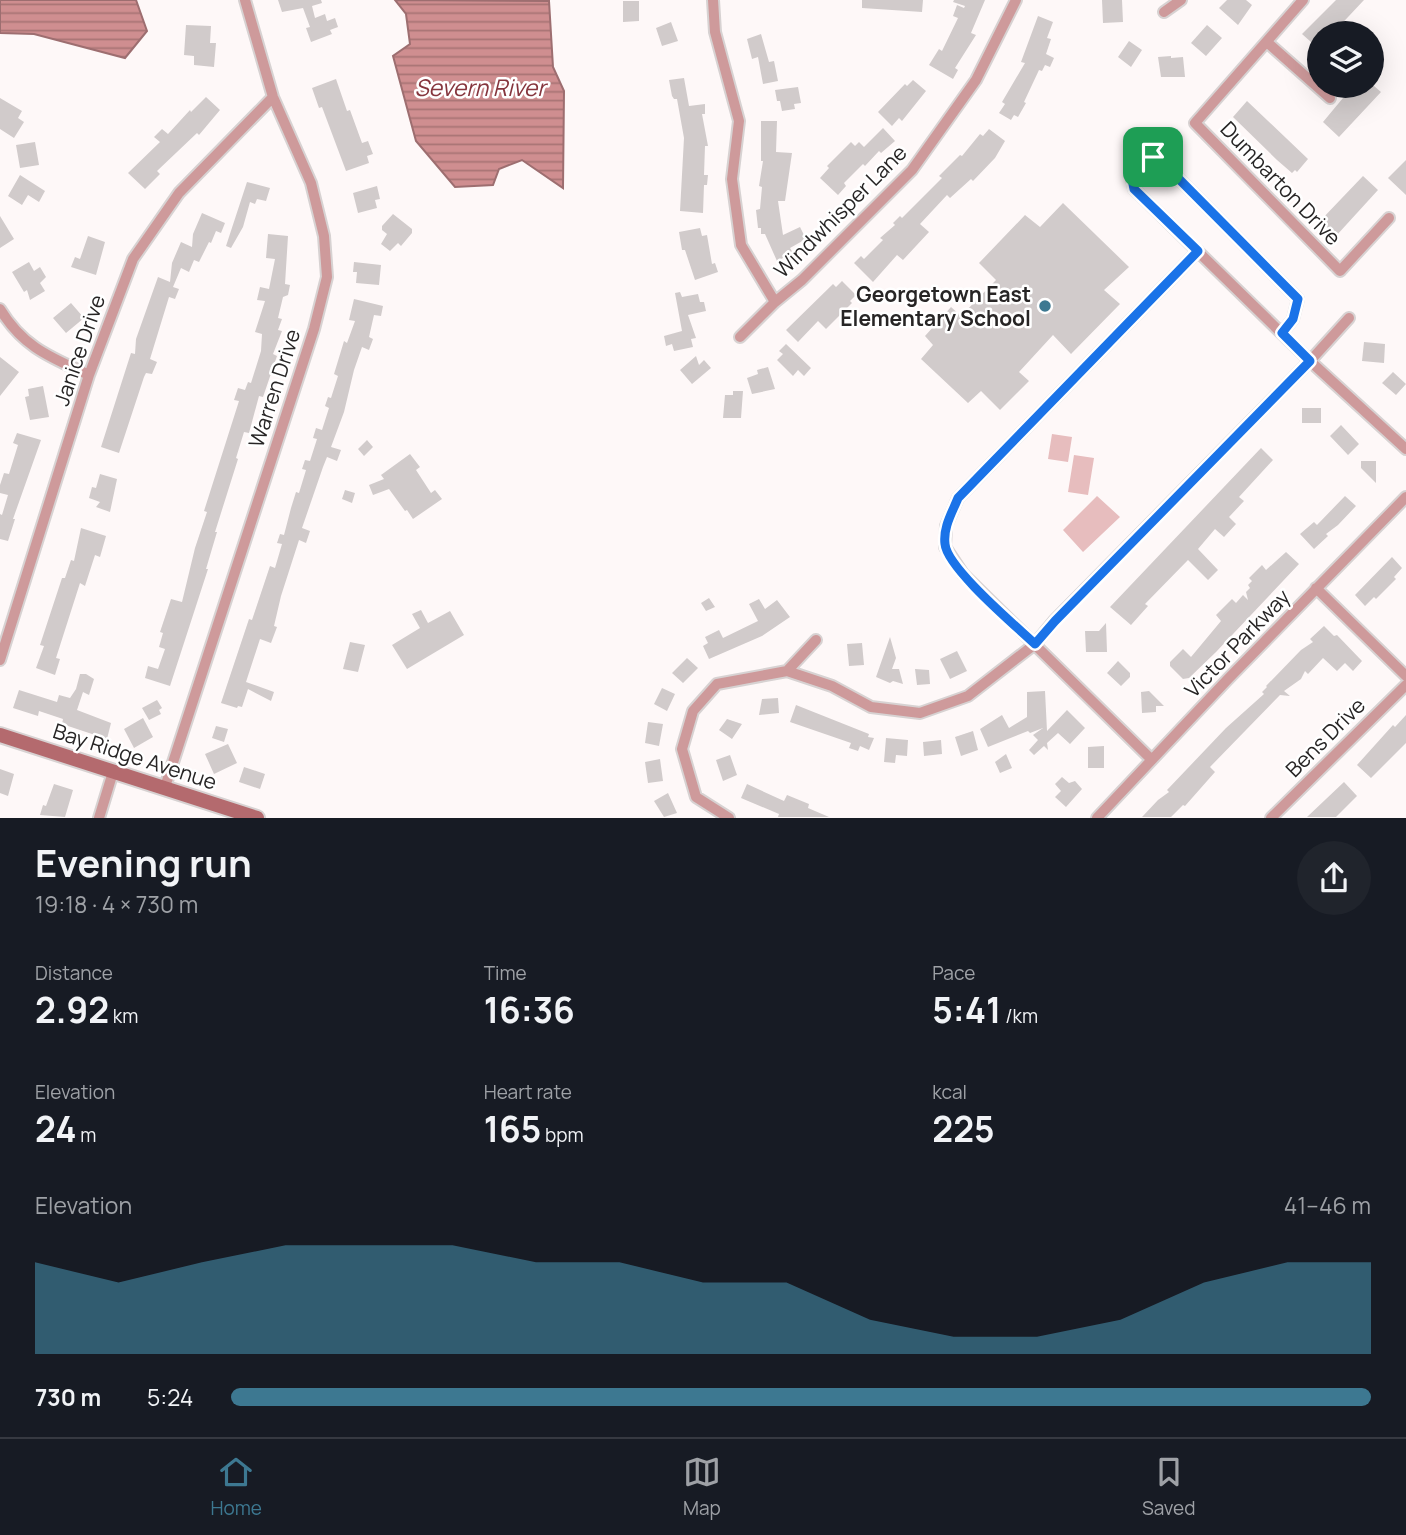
<!DOCTYPE html>
<meta charset="utf-8">
<style>
:root{--surface:#171b24;--page:#20242c;--text:#f1f3f6;--muted:#9ea1a6;--line:#363941;--accent:#3d7891}
body{margin:0;font-family:Manrope,sans-serif;background:var(--page);color:var(--text);height:100vh;display:flex;flex-direction:column;font-size:26px;white-space:nowrap}
*{box-sizing:border-box;margin:0}
p{font-size:23px;color:var(--muted)}
.icon{flex:none;width:38px;height:38px;fill:none;stroke:currentColor;stroke-width:2;stroke-linecap:round;stroke-linejoin:round}
.map{position:relative;height:818px;overflow:hidden}
.details{display:flex;flex-direction:column;background:var(--surface);flex:1}
.details>*{flex:none}
.controls{position:absolute;left:1307px;top:21px;display:grid;gap:14px}
.controls a{display:grid;place-items:center;width:77px;height:77px;border-radius:50%;background:var(--surface);box-shadow:0 7px 28px #0002;font-size:35px}
.pin{position:absolute;display:grid;place-items:center;width:60px;height:60px;color:#fff;margin:-30px;border-radius:14px;box-shadow:0 4px 10px #0006}
.round{display:grid;place-items:center;flex:none;width:74px;height:74px;border-radius:37px;background:var(--page)}
.headline{display:flex;align-items:center;justify-content:space-between;height:119px;padding:0 35px}
h1{font-size:38px;font-weight:700;line-height:52px}
.stats{display:grid;grid-template-columns:repeat(3,1fr);gap:10px;height:119px;padding:7px 35px}
.stats div{display:grid;align-content:center}
.stats b{font-size:35px;font-weight:700}
.stats small{font-size:19px;font-weight:400}
.stats p{font-size:19px}
.chart{height:196px;padding:14px 35px}
.chart p{display:flex;justify-content:space-between}
.chart svg{width:100%;height:126px;margin-top:7px;fill:var(--accent);opacity:.7}
ul{padding:0 35px;list-style:none;font-size:23px}
li{display:grid;grid-template-columns:112px 84px 1fr;align-items:center;height:52px}
li i{height:18px;border-radius:9px;background:var(--accent)}
.menu{display:flex;justify-content:space-around;align-items:center;height:98px;border-top:2px solid var(--line);background:var(--surface);font-size:19px;color:var(--muted)}
.menu a{display:grid;justify-items:center;gap:4px}
.menu .selected{color:var(--accent)}
.map>svg:first-child{display:block}
.green{fill:#e7bdbe}
.water{fill:url(#water-rules);stroke:#9d6e70;stroke-width:2}
.building{fill:#d1cbcb}
.lines{fill:none;stroke-linecap:round;stroke-linejoin:round}
.street-casing{stroke:#d7d2d2;stroke-width:14}
.secondary-casing{stroke:#d7d2d2;stroke-width:18}
.street{stroke:#ce9a9b;stroke-width:10}
.secondary{stroke:#b46a6e;stroke-width:14}
.route-casing{stroke:#fff;stroke-width:14}
.route{stroke:#1a73e8;stroke-width:9}
.poi-dot{fill:#3d7891;stroke:#fff;stroke-width:2.5}
.labels{text-anchor:middle;dominant-baseline:central;stroke-width:5;stroke-linejoin:round;paint-order:stroke}
.street-label{font-size:21px;fill:#272525;stroke:#fff}
.poi-label{font-size:21px;font-weight:bold;fill:#272525;stroke:#fff;text-anchor:end}
.water-label{font-size:23px;font-style:italic;fill:#86363e;stroke:#fff}
</style>
<div class="map">
<svg width="1406" height="818" viewBox="0 0 1406 818">
<defs>
<pattern id="water-rules" width="6" height="5" patternUnits="userSpaceOnUse" patternTransform="scale(1.75)"><rect width="6" height="5" fill="#cf8e90"/><path d="M0 2.5h6" fill="none" stroke="#a87475"/></pattern>
</defs>
<rect width="100%" height="100%" fill="#fef8f8"/>
<path class="green" d="M1052,434l20,3 -4,25 -20,-3z
M1074,455l20,3 -6,37 -20,-3z
M1097,496l23,21 -37,35 -20,-22z"/>
<path class="water" d="M0,0h136l11,31 -22,27 -91,-24 -34,-1z
M395,0l154,1 4,66 11,24 -1,97 -41,-28 -23,9 -6,16 -38,2 -39,-46 -23,-85 17,-12 -4,-30z"/>
<path class="building" d="M278,0h43l1,3 -10,3 3,12 10,-4 2,7 8,-3 3,9 -8,3 2,4 -21,8 -5,-14 4,-1 -7,-19 -21,4z
M862,0h61l-1,12 -60,-4z
M954,0h31l-14,33 5,2 -21,33 3,2 -5,9 -24,-14 10,-16 3,2 16,-33 -5,-2 4,-11 7,3 1,-2 -12,-4z
M1102,0h20l1,22 -20,1z
M1227,0h19l6,5 -14,20 -19,-17z
M1336,0h28l-31,33h-13v17l-18,-16z
M623,1h16v20l-16,1z
M1038,16l15,6 -6,16 4,1 -5,15 8,4 -4,9 -5,-2 -3,6 -3,-1 -15,32 2,1 -8,14 -4,-2 -3,5 -12,-7 6,-9 -3,-2 23,-39 -4,-1z
M671,22l7,19 -16,5 -6,-18z
M186,25l25,1 -1,17h6l-2,24 -20,-2v-9l-10,-1z
M1207,25l15,13 -16,18 -15,-13z
M761,34l8,28 5,-1 4,20 -15,3 -5,-27 -6,2 -5,-20z
M1129,41l13,9 -11,17 -13,-10z
M1171,56v2l12,-1 2,20h-24l-3,-20z
M684,78l5,28 16,-2v10h-3l6,32h-3l-1,29h4l-1,10h-3l-1,28 -23,-2 4,-73 -7,-39h-3l-2,-3 -3,-16z
M336,79l11,32 3,-1 12,33 6,-2 5,13 -6,2 2,7 -23,8 -24,-64 -3,1 -7,-20z
M913,80l13,11 -24,30 -3,-3 -7,8 -14,-14 27,-28 2,2z
M1358,86h16l7,6 -42,45 -16,-15 20,-24 7,-7 2,2z
M798,87l3,16 -7,1 1,5 -13,2 -2,-10h-3l-2,-11z
M206,97l14,13 -21,25 -2,-2 -40,38 3,3 -15,15 -17,-16 32,-31 -6,-5 8,-8 6,5 22,-24 1,2z
M0,98l22,13 -4,7 6,4 -10,16 -14,-9z
M1247,101l61,58 -11,13 -2,-2 -3,3 -15,-13 -44,-43z
M761,121h16l-1,31 16,1 -7,48h-7l5,34 17,-8 6,12 -16,9 3,5 -16,8 -12,-27h-4v-6h-3l-2,-18 4,-1 2,-22 -3,-1 4,-25h-2z
M883,128l12,13 -14,12 -2,-2 -14,15 -2,-2 -19,19 2,3 -8,9 -18,-17 9,-10 -2,-2 24,-24 4,4 4,-4 5,5z
M989,129l16,12 -10,17 -22,23 -2,-2 -21,19 -3,-3 -27,29 9,8 -26,28 -6,-5 -24,27 -19,-19 7,-7 3,3 19,-19 -3,-2 15,-13 -2,-2 7,-7 2,2 40,-40 -3,-2 21,-21 2,1 18,-22 3,2z
M35,142l4,23 -19,3 -4,-23z
M1406,160v35l-18,-17z
M20,175l25,16 -6,11 -11,-7 -6,10 -14,-9z
M1363,176l15,14 -42,46 -16,-15z
M247,182l23,6 -4,13 -9,-2 -2,5 -5,-2 -7,25 -12,21 -5,-2z
M377,186l3,13 -5,1 2,8 -19,5 -5,-20z
M1063,203l66,64 -25,23 16,14 -49,50 -18,-19 -34,37 10,9 -29,29 -19,-19 -13,12 -47,-44 12,-14 -8,-9 26,-29 10,9 35,-36 -17,-17 46,-48 15,12z
M202,213l23,10 -4,10 -5,-2 -5,12 -2,-1 -10,20 -5,-2 -5,12 -8,-4 -8,19 6,2 -4,10 -6,-2 -19,62 7,3 -5,12 -6,-1 -2,4 -25,76 -18,-6 30,-94 4,1 1,-15 22,-62 12,5 2,-19 9,-21 11,5 1,-13z
M393,214l19,15v4l-11,13 -3,-3 -8,8 -9,-7 6,-10 -5,-4v-4z
M0,216l14,23 -14,9z
M700,228l2,8 5,-1 5,29 3,-1 3,9 -23,8 -10,-30h-3l-3,-18z
M268,234l20,2 -3,48 5,1 -2,10 -5,2 -5,21 4,1 -4,11 4,1 -9,23 4,2 -14,41 -4,-1 -10,37 -5,-1 -8,26 2,1 -23,73h2l-11,37h2l-38,117 -25,-8 3,-12 10,3 7,-20 -6,-2 4,-14 -3,-1 11,-33 11,3 13,-54 12,-36 -3,-1 35,-110 -5,-1 4,-12 7,2 3,-8 3,1 10,-32 1,-17 -7,-2 10,-31 -8,-1 3,-13 9,2 6,-30 -9,-1z
M88,236l17,6 -9,33 -25,-8 4,-10 5,2z
M29,262l5,9 6,-4 6,10 -6,6 5,8 -15,9 -3,-10 -3,2 -12,-20z
M354,262l27,3 -2,20 -23,-2 1,-11h-4z
M842,281l14,14 -6,6 2,2 -26,26 -8,-8 -20,21 -12,-12 47,-46 3,3z
M680,292l2,5 16,-3 2,8h4l2,9 -18,4 8,23 -5,1 2,8 -19,4 -2,-7 -6,2 -2,-10 18,-5 -7,-38z
M354,299l29,7 -2,10 -7,-1 -5,22 4,2 -4,11 -7,-3 -8,23 -10,42 -13,35 10,3 -4,11 -10,-4 -4,10 -21,61 8,3 -4,12 -7,-3 -18,56 -7,30 3,1 -6,16 -11,-4 -14,43 28,10 -3,9 -23,-12 -6,18 -4,-1 -1,2 -16,-5 28,-84 3,1 18,-54 5,2 7,-24 -5,-1 3,-9 4,1 7,-27 5,-16 3,1 7,-23 -4,-1 3,-9 5,1 7,-22 -4,-1 3,-10 6,2 7,-22 -4,-2 3,-9 3,1 7,-22 -4,-2 7,-23 3,-10 3,2 8,-22 -6,-1z
M71,303l13,15 -18,15 -13,-15z
M1364,342l21,2 -1,19 -22,-2z
M786,344l25,24 -7,8 -6,-6 -5,6 -16,-16 6,-6 -4,-3z
M696,356l3,9 5,-5 7,8 -19,16 -12,-14z
M0,357l19,15 -19,24z
M768,367l7,22 -23,5 -5,-16 11,-4 -1,-4z
M1393,372l13,12 -10,11 -14,-12z
M43,386l6,31 -19,3 -5,-23 4,-1 -1,-7z
M733,391h10l-2,27h-18l2,-23h8z
M1302,408h19v15h-19z
M1341,425l18,19 -11,11 -18,-19z
M17,433l24,7 -28,79h2l-7,22 -8,-2v-25l2,1 6,-20 -8,-2v-8l4,-12 5,1 9,-29 -5,-2z
M367,440l6,7 -9,9 -6,-7z
M1261,448l12,12 -34,37 5,4 -15,16 7,7 -12,13 -9,-8 -17,20 20,21 -10,10 -20,-20 -43,44 3,2 -17,19 -21,-18z
M410,454l10,13 -4,3 15,23 4,-3 7,9 -29,20 -6,-9 -2,1 -16,-22 -16,6 -4,-10 15,-6 -3,-4z
M1361,461h15v22l-15,-15z
M100,474l17,5 -7,33 -14,-5 4,-5 -11,-4 3,-11 4,1z
M345,490l10,3 -3,10 -10,-4z
M1345,496l11,10 -18,19 -12,9 2,2 -14,13 -14,-15 14,-12 3,3z
M81,528l25,8 -6,21 -5,-2 -10,31 -5,-3 -24,75 4,1 -5,16 -19,-7 8,-22 -4,-1 22,-67h3l6,-18 3,1z
M1286,552l13,12 -83,88 -27,26 -6,1 -13,-13v-4l13,-13 8,8 30,-36 -5,-6 16,-16 4,4 7,-8 5,5 -2,-8 4,-4 -2,-3 4,-4 -3,-3 13,-13 4,5z
M1392,557l10,11 -8,9 2,2 -20,20 -2,-2 -9,9 -10,-11z
M709,598l6,9 -9,4 -5,-8z
M759,599l6,10 12,-9 13,17 -28,19 -53,23 -6,-13 5,-3 -3,-6 14,-7 4,8 35,-17 -9,-17z
M421,610l7,13 22,-12 14,24 -57,34 -15,-24 28,-17 -8,-14z
M1106,623l1,29h-21l-1,-21h14z
M1324,626l10,10 3,-1 25,26 -9,10 -8,-8 -8,8 -14,-13 -15,16 -3,-3 -4,8 -17,12 6,5 -10,-1 -70,72 5,5 -30,34 -2,-1 -12,12h-29l16,-17 11,-8 -2,-2 59,-62 38,-34 -2,-2 5,-5 -1,-1 35,-36 12,-8 -3,-3z
M890,637l6,21 -4,11h7l4,15 -10,-3 -3,2 -14,-6z
M350,642l15,3 -7,27 -15,-3z
M862,643l2,22 -15,1 -2,-22z
M957,651l10,20 -17,8 -10,-20z
M687,658l11,10 -15,15 -11,-10z
M1118,661l12,12v4l-9,9 -14,-13z
M915,669l14,1 1,14 -13,1z
M80,674h6l8,5 -5,16 -6,-3 -6,18 34,13 -4,16 -45,-15 1,-5 -24,-8 -1,5 -25,-8 6,-18 38,12 2,-7 11,3 6,-9z
M662,688l13,6 -8,17 -13,-7z
M1045,691l2,40 20,-21 18,18 -15,16 -12,-11 -11,10 1,7 -4,-4 -10,9 -5,-5 9,-10 -5,-5 10,-7 -13,5 -2,-2 -40,16 -8,-18 22,-14 7,13 18,-11v-25z
M1149,691l15,15h-8v6l-14,1 -1,-21z
M778,698l1,15 -20,2 3,-16z
M157,700l5,8 -3,2 2,4 -12,6 -7,-12z
M796,705l73,29 -1,3 6,1 -5,12 -9,-4 -2,5 -9,-3 2,-5 -61,-21z
M1406,715v28l-35,35 -14,-13 36,-40 2,2z
M143,718l10,19 -19,11 -10,-19z
M727,719l15,5 -10,15 -13,-9z
M648,722l15,2 -4,22 -14,-3z
M216,726l12,3 -4,13 -12,-4z
M973,731l5,19 -17,6 -6,-19z
M886,738l22,2 -1,16 -11,-1 -1,8 -11,-1z
M941,740l1,14 -18,2 -1,-14z
M228,744l9,19 -23,11 -9,-20z
M1104,746v22h-16v-21z
M1006,754l6,14 -12,5 -5,-11z
M730,755l7,20 -14,6 -7,-21z
M660,759l3,22 -15,2 -3,-21z
M244,767l21,7 -5,15 -21,-7z
M0,769l14,5 -6,22 -8,-3z
M1062,777l7,6 6,-2 7,8 -16,18 -11,-10 6,-6 -6,-7z
M1344,782l13,14 -21,21h-29z
M54,784l19,6 -8,27 -25,-2 3,-10 3,1z
M747,784l37,17 3,-6 22,9 -1,4 21,9h-51l1,-3 -38,-16z
M668,793l9,20 -13,4 -10,-16z"/>
<g class="lines">
<g class="street-casing">
<path id="street" d="M713,0l2,32 24,89 -7,58 9,66 34,57
M1303,0l-108,123 145,148 49,-53
M1164,12l17,-12
M1268,43l62,55
M0,309c23,38 50,48 89,66
M1282,333l11,-14 5,-20 -129,-130 -16,-12 -15,2 -7,15 3,15 176,172 96,88
M740,337l35,-35 27,-22 110,-110 64,-90 40,-80
M1316,588l90,88
M0,660l89,-285 44,-116 46,-66 94,-96
M787,671l29,-31
M1151,759l-188,-185 -18,-27 1,-21 12,-28 240,-247
M165,787l149,-458 13,-52 -3,-41 -13,-53 -38,-86 -28,-97
M99,818l14,-46
M729,818l-33,-21 -14,-48 11,-38 24,-27 70,-13 45,15 39,21 49,6 48,-17 67,-52 19,-23 256,-260 39,-43
M1097,818l131,-139 178,-182
M1271,818l135,-133"/>
</g>
<g class="secondary-casing">
<path id="secondary" d="M0,735l257,83"/>
</g>
<use href="#street" class="street"/>
<use href="#secondary" class="secondary"/>
</g>
<g class="lines">
<g class="route-casing">
<path id="route" d="M1153,157l16,12 129,130 -5,20 -11,14 28,28 -255,260 -20,23c-19,-18 -88,-76 -90,-100 -2,-17 7,-31 13,-46l240,-247 -64,-62 -3,-15 7,-15z"/>
</g>
<use href="#route" class="route"/>
</g>
<circle class="poi-dot" cx="1045" cy="306" r="7"/>
<g class="labels">
<g class="street-label">
<text transform="translate(1281 183) rotate(46)">Dumbarton Drive</text>
<text transform="translate(840 211) rotate(-45)">Windwhisper Lane</text>
<text transform="translate(79 350) rotate(-71)">Janice Drive</text>
<text transform="translate(274 388) rotate(-72)">Warren Drive</text>
<text transform="translate(1237 643) rotate(-46)">Victor Parkway</text>
<text transform="translate(1325 737) rotate(-45)">Bens Drive</text>
<text transform="translate(135 756) rotate(18)">Bay Ridge Avenue</text>
</g>
<g class="poi-label">
<text x="1031" y="294">Georgetown East<tspan x="1031" dy="24">Elementary School</tspan></text>
</g>
<g class="water-label">
<text x="480" y="87">Severn River</text>
</g>
</g>
</svg>
<div class="controls">
<a><svg class="icon" aria-label="layers" viewBox="0 0 24 24"><path d="M12 4l9 5-9 5-9-5zM3 14l9 5 9-5"/></svg></a>
</div>
<div class="pin" style="left:1153px;top:157px;background:#1e9e55"><svg class="icon" aria-label="arrive" viewBox="0 0 24 24"><path d="M6 21V4h12l-3 4 3 4H6"/></svg></div>
</div>
<section class="details">
<div class="headline"><div><h1>Evening run</h1><p>19:18 · 4 × 730 m</p></div><a class="round"><svg class="icon" aria-label="share" viewBox="0 0 24 24"><path d="M12 15V3M7 8l5-5 5 5M5 13v7h14v-7"/></svg></a></div>
<div class="stats">
<div><p>Distance</p><b>2.92<small> km</small></b></div>
<div><p>Time</p><b>16:36</b></div>
<div><p>Pace</p><b>5:41<small> /km</small></b></div>
</div>
<div class="stats">
<div><p>Elevation</p><b>24<small> m</small></b></div>
<div><p>Heart rate</p><b>165<small> bpm</small></b></div>
<div><p>kcal</p><b>225</b></div>
</div>
<div class="chart"><p><span>Elevation</span>41–46 m</p>
<svg viewBox="0 0 160 44" preserveAspectRatio="none"><path d="M0 44V12L10 19L20 12L30 6L40 6L50 6L60 12L70 12L80 19L90 19L100 32L110 38L120 38L130 32L140 19L150 12L160 12V44z"/></svg>
</div>
<ul>
<li><b>730 m</b>5:24<i style="width:100%"></i></li>
</ul>
</section>
<nav class="menu">
<a class="selected"><svg class="icon" aria-label="home" viewBox="0 0 24 24"><path d="M3 11l9-7 9 7M6 9v11h12V9"/></svg>Home</a>
<a><svg class="icon" aria-label="map" viewBox="0 0 24 24"><path d="M3 6l6-2 6 2 6-2v14l-6 2-6-2-6 2zM9 4v14M15 6v14"/></svg>Map</a>
<a><svg class="icon" aria-label="saved" viewBox="0 0 24 24"><path d="M7 4h10v16l-5-4-5 4z"/></svg>Saved</a>
</nav>
